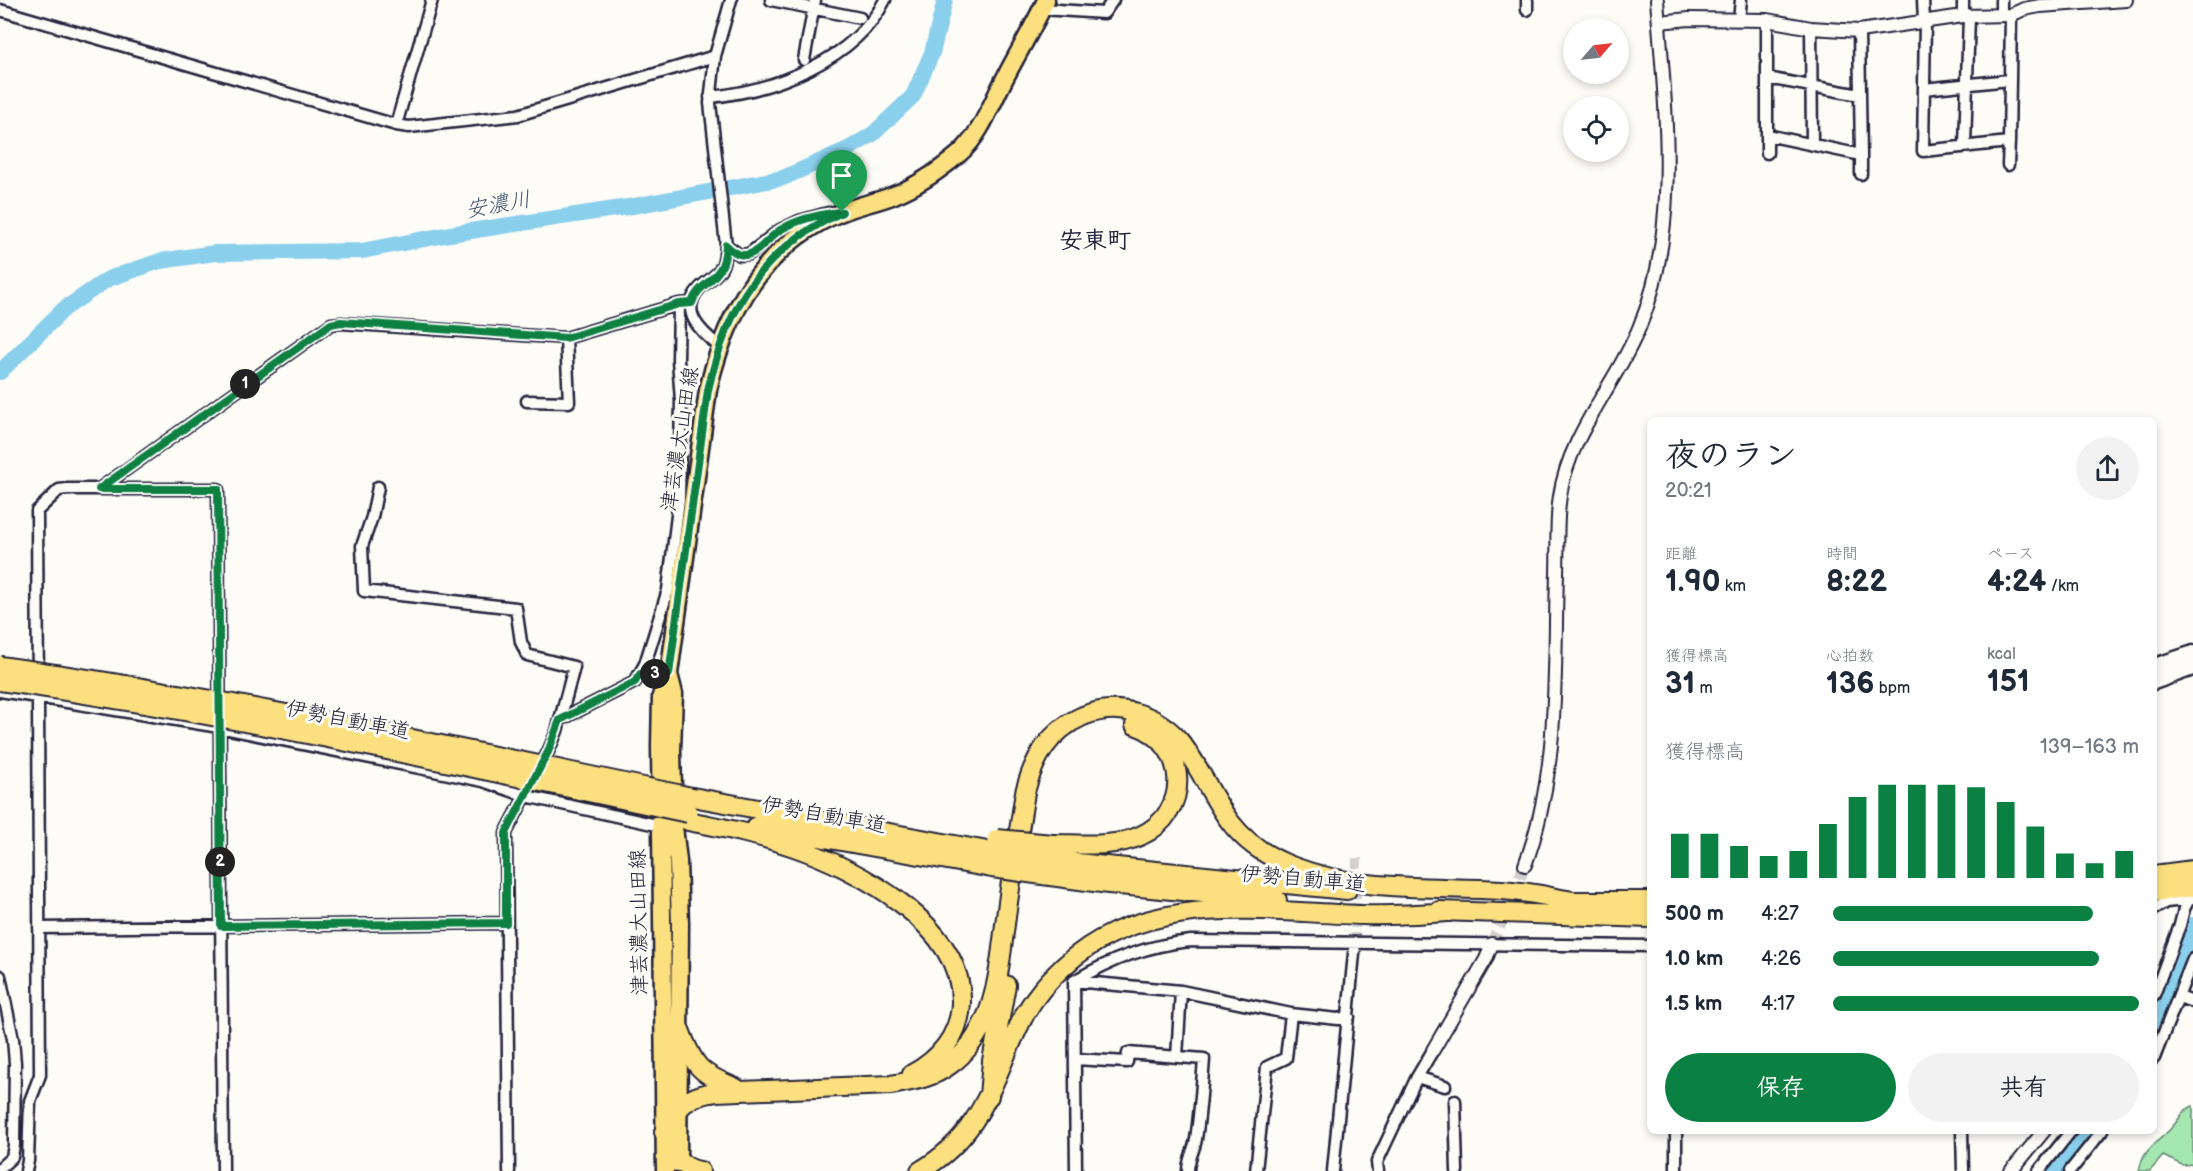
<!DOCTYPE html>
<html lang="ja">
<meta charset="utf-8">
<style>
:root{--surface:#fff;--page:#f2f2f3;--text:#1f2937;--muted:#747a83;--accent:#0b8043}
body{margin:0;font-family:"Balsamiq Sans","Klee One",sans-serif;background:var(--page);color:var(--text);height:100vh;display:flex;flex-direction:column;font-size:22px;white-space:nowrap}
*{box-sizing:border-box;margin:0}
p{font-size:20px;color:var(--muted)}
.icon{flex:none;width:33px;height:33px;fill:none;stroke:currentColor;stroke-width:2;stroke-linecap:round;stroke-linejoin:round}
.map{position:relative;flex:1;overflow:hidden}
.side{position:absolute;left:1647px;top:417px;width:510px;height:717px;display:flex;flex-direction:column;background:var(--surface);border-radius:9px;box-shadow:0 3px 9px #0003}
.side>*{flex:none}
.needle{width:39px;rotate:62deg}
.controls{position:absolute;left:1563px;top:18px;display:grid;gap:12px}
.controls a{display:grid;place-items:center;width:66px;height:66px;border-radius:50%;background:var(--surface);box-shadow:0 3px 9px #0003;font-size:30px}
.pin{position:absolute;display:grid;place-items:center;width:51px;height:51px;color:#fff;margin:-62px -26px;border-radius:50% 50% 50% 0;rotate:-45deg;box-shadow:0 0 6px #0007}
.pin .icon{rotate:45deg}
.km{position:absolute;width:30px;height:30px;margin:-15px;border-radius:50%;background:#222;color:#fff;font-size:16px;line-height:30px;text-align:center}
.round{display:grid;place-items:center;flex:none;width:63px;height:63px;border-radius:32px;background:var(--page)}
.summary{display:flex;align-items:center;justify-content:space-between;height:102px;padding:0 18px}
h1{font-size:33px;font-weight:600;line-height:45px}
.stats{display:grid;grid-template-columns:repeat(3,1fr);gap:9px;height:102px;padding:6px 18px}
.stats div{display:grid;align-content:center}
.stats b{font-size:30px;font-weight:600}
.stats small{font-size:16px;font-weight:400}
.stats p{font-size:16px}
.chart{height:168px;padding:12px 18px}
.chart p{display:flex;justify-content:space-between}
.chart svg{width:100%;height:108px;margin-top:6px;stroke:var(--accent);stroke-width:6}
.cta{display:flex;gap:12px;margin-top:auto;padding:12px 18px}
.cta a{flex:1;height:69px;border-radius:36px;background:var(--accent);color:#fff;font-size:24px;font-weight:600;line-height:69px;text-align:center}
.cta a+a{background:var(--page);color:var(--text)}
ul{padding:0 18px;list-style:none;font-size:20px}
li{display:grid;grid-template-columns:96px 72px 1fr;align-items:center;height:45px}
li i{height:15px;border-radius:8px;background:var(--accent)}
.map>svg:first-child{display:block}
.green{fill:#a5e7b1;stroke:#648476;stroke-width:1.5}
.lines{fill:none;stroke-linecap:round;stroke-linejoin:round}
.river{stroke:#8acfec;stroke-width:16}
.minor-tunnel{stroke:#d1d0d1;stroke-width:10;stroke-dasharray:10 5;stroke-linecap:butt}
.tertiary-tunnel{stroke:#d1d0d1;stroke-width:12;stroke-dasharray:12 6;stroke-linecap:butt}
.minor-casing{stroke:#22223b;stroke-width:15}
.tertiary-casing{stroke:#22223b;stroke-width:16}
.primary-casing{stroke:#22223b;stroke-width:21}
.motorway-casing{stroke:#22223b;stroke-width:22}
.minor{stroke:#fdfcf7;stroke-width:10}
.tertiary{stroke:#fdfcf7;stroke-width:12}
.primary{stroke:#fce080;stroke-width:16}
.motorway{stroke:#fce080;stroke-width:18}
.motorway-bridge-casing{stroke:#22223b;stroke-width:22;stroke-linecap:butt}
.motorway-bridge{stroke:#fce080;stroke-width:18}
.route-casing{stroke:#fff;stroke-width:12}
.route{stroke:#0b8043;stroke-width:8}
.labels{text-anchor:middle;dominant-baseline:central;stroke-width:6;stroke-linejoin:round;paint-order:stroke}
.street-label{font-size:21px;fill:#22223b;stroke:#fdfcf7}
.water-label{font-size:22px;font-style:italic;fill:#415670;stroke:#fdfcf7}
.quarter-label{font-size:24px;font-weight:bold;fill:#22223b;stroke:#fdfcf7}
</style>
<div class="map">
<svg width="2193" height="1171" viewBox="0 0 2193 1171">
<rect width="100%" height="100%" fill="#fdfcf7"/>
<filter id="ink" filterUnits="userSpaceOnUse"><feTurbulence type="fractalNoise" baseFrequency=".0167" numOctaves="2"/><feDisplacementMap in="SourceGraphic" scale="12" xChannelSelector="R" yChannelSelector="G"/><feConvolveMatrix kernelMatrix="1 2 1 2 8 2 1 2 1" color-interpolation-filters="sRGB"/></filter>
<g filter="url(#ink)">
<path class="green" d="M2193,1106v58l-11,1 -19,-9 -13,15h-11c4,-24 21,-29 34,-45 7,-8 10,-16 20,-20z"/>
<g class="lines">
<path class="river" d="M0,372l64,-63 44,-30 52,-18 55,-8 147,-2 88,-17 178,-27 155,-29 67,-30 23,-14 40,-38 19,-43 13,-53
M2154,1034l39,-109
M2056,1171l34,-40"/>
<path class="minor-tunnel" d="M1355,943l2,-88"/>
<path class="tertiary-tunnel" d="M1492,944l33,-79"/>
<g class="minor-casing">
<path id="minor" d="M771,0l89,18
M1527,0v10
M1923,0l1,21
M1042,9l62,4 9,-13
M0,10l396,115 13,2 109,-12 197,-59
M2001,15v-15
M1963,16v-16
M1739,19l2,-19
M1767,20v115l94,20 -2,-124
M1925,21l-2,130 86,-9 2,-127
M1811,28l1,115
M804,60l11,-60
M1767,78l93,17
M1924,89l85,-9
M710,97c63,-6 145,-37 175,-97
M396,125l36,-125
M1767,135v18
M1965,146l4,-130
M1861,155v19
M2008,165l1,-23
M726,245l14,10 9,-1 31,-24 19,-9 29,-8
M719,346c-18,-14 -41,-35 -19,-58 7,-7 16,-11 21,-20 4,-7 4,-15 5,-23l-16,-142 5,-47 16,-56
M527,401l42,1 -3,-64
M378,487l-6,30 -10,29 2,45 152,17 5,34 6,13 47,12 -17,64 -9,21 -42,81 3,338
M99,489l232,-165 10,-1 225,15 113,-34 13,-1
M2154,664l39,-13
M640,674h29
M2154,684l39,-14
M0,691l219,36 264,54 43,15 135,30
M560,720l75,-38 10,-18 23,-74 11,-91 2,-98 -3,-41 1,-56
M2154,909l12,-7 27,-3
M39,928l467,-5
M0,976l13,63 2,24 -1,82 -2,12 -12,11
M1074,981c38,-22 74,-36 117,-40l459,5
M1074,981l107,10 110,23 47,5 11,-2
M1074,981l2,190
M2154,995l26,-70 4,-16 9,-18
M2179,997l14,5
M1177,1057l4,-66
M2154,1058l39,-99
M1075,1059l52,3 1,-9 76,6c-2,27 -4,54 -8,80 -2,12 -8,20 -8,32
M1417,1077l28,9
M1455,1101l2,70
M1676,1131v40
M1962,1131l1,40
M26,1171l2,-10 2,-60 10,-26 -3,-564 22,-21 8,-1h151l5,682
M1256,1171l11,-104 19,-9 5,-44
M1333,1171l22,-228
M1378,1171l-1,-9 40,-85 16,-27
M2039,1171l32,-40
M2070,1171l32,-40"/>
</g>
<g class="tertiary-casing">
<path id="tertiary" d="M1659,22l30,-3 78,1 44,8 48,3 104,-15 48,-1 13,-6 16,-3 86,-6
M2154,674l39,-14
M1525,865c35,-93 29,-195 32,-292 1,-25 -1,-53 3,-77 9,-62 56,-112 79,-168 42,-98 26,-224 18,-328
M1433,1050l53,-91 6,-15
M2011,1171l33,-40"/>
</g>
<g class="primary-casing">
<path id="primary" d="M669,674l5,20 -2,56 2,77 4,34 2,63 -2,240
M665,1171l-5,-425 1,-50 8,-22 39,-284c18,-79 56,-147 134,-178 17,-7 35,-10 52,-17 23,-9 46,-25 65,-41 22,-19 33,-52 47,-78 13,-25 28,-50 40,-76"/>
</g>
<g class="motorway-casing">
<path id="motorway" d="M687,796l306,56
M688,821c36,7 72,14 106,26 64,22 169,78 167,156 -1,32 -22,57 -49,71
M757,826l235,42
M1053,844c28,0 60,4 87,-8 52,-23 49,-93 -5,-111
M1047,860l300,30
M1043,875l66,9 168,16
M2154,875l39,-5
M2154,892l39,-5
M1563,901h87
M1439,911l211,7
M680,1030c14,37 19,43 56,58
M989,1096l3,-35 14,-76
M700,1171c-23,-4 -26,-19 -36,-39 15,-26 21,-36 52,-40l175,-7c22,-4 42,-7 60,-21 17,-12 29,-32 37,-51 12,-32 14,-70 19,-103 5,-39 12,-78 18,-118 9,-34 24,-61 58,-76 17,-7 36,-8 53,-3 55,15 64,71 95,110 16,21 39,35 63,44 65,25 138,19 207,23 24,1 48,7 72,11
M920,1171c68,-40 72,-96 106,-159 10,-17 23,-32 37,-45 81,-77 199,-55 300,-52 29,1 57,-1 86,-3"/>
</g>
<use href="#minor" class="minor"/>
<use href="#tertiary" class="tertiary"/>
<use href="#primary" class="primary"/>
<use href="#motorway" class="motorway"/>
<g class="motorway-bridge-casing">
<path id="motorway-bridge" d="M0,666c231,32 459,83 687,130
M0,681c231,33 459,84 688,132
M997,839l56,5
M993,852l54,8
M992,868l51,7"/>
</g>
<use href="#motorway-bridge" class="motorway-bridge"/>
</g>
</g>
<g class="lines" filter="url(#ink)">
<g class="route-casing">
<path id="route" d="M842,212c-80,37 -115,94 -134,178l-39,284h-29l-5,8 -75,38 -12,32 -42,81v90l-285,3 -3,-437h-119l232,-165 10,-2 225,16 113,-34 13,-1c5,-17 20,-20 28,-34 5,-7 5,-15 6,-24 5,5 12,11 20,10 13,-2 23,-18 34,-25 18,-11 41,-16 62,-18z"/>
</g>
<use href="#route" class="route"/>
</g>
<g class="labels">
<g class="street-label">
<text transform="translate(680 439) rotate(-81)">津芸濃大山田線</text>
<text transform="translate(348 720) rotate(11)">伊勢自動車道</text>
<text transform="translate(824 815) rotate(10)">伊勢自動車道</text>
<text transform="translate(1303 879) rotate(5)">伊勢自動車道</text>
<text transform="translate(639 922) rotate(-91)">津芸濃大山田線</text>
</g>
<g class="water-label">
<text transform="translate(498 205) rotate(-10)">安濃川</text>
</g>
<g class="quarter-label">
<text x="1095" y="240">安東町</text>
</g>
</g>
</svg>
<div class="controls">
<a><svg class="needle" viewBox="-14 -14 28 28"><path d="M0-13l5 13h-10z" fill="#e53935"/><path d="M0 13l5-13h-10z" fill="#747a83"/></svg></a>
<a><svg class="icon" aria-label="locate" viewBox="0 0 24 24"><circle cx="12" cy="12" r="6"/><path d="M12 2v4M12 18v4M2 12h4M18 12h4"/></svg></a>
</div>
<div class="pin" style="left:842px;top:212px;background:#1e9e55"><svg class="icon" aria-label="arrive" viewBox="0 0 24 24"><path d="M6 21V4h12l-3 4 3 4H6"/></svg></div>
<b class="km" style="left:245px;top:384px">1</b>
<b class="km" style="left:220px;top:862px">2</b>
<b class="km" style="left:655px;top:674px">3</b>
<section class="side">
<div class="summary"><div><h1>夜のラン</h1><p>20:21</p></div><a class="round"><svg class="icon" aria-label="share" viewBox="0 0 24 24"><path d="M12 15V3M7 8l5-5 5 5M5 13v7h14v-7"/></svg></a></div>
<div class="stats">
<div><p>距離</p><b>1.90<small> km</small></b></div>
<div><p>時間</p><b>8:22</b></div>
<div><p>ペース</p><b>4:24<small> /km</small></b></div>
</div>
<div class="stats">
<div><p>獲得標高</p><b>31<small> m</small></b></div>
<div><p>心拍数</p><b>136<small> bpm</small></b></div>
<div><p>kcal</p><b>151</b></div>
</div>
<div class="chart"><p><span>獲得標高</span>139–163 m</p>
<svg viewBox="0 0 160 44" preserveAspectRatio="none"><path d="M5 44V26M15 44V26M25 44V31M35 44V35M45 44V33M55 44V22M65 44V11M75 44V6M85 44V6M95 44V6M105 44V7M115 44V13M125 44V23M135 44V34M145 44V38M155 44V33"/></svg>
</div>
<ul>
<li><b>500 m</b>4:27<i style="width:85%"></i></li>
<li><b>1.0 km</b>4:26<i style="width:87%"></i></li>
<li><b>1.5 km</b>4:17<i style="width:100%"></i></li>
</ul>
<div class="cta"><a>保存</a><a>共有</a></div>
</section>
</div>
